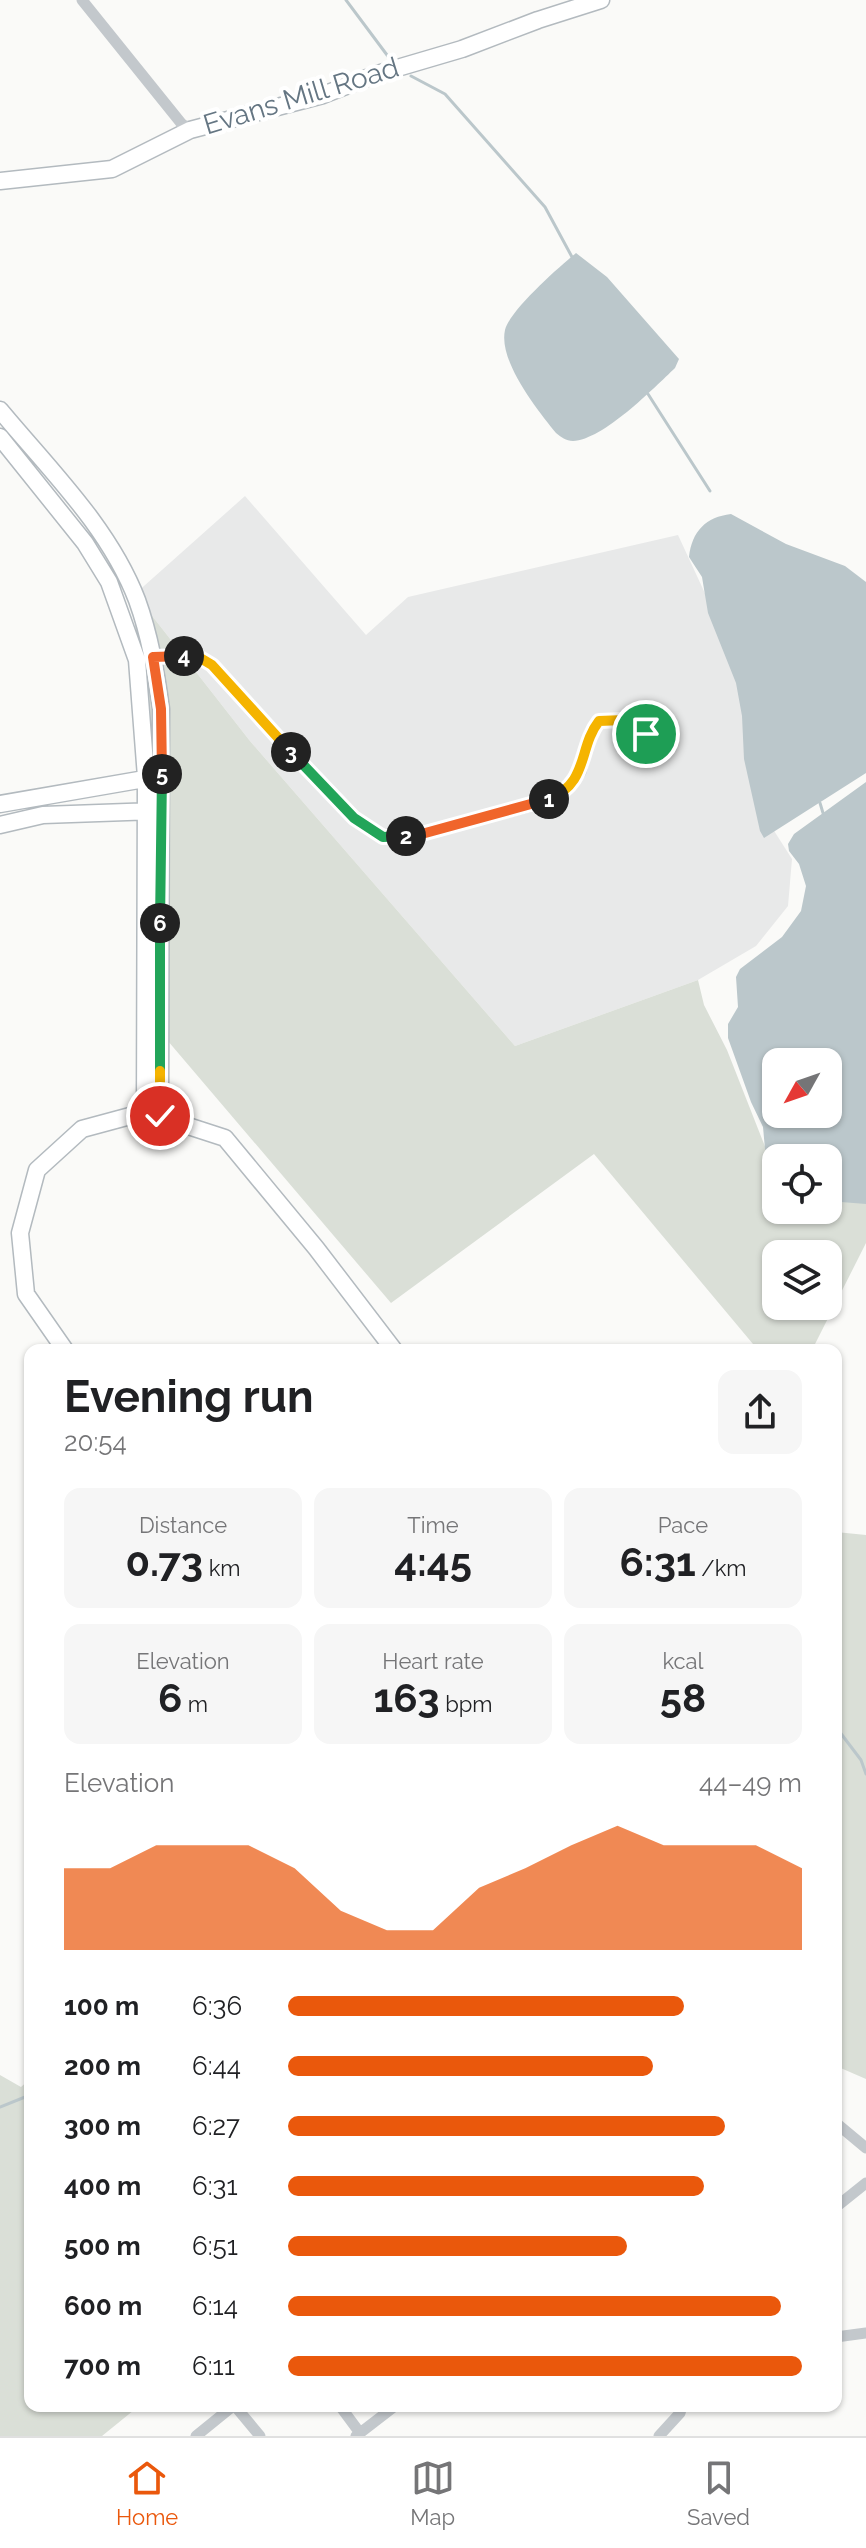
<!DOCTYPE html>
<meta charset="utf-8">
<style>
:root{--surface:#fff;--page:#f6f6f6;--text:#202124;--muted:#757577;--line:#e0e0e0;--accent:#ea580c}
body{margin:0;font-family:Raleway,sans-serif;background:var(--page);color:var(--text);height:100vh;display:flex;flex-direction:column;font-size:30px;white-space:nowrap}
*{box-sizing:border-box;margin:0}
p{font-size:26px;color:var(--muted)}
.icon{flex:none;width:44px;height:44px;fill:none;stroke:currentColor;stroke-width:2;stroke-linecap:round;stroke-linejoin:round}
.map{position:relative;flex:1;overflow:hidden}
.drawer{position:absolute;left:24px;top:1344px;width:818px;height:1068px;display:flex;flex-direction:column;background:var(--surface);border-radius:16px;box-shadow:0 2px 6px #0004}
.drawer>*{flex:none}
.needle{width:52px;rotate:230deg}
.buttons{position:absolute;left:762px;top:1048px;display:grid;gap:16px}
.buttons a{display:grid;place-items:center;width:80px;height:80px;border-radius:16px;background:var(--surface);box-shadow:0 2px 6px #0004;font-size:40px}
.pin{position:absolute;display:grid;place-items:center;width:68px;height:68px;color:#fff;margin:-34px;border:4px solid #fff;border-radius:50%;box-shadow:0 2px 8px #0007}
.km{position:absolute;width:40px;height:40px;margin:-20px;border-radius:50%;background:#222;color:#fff;font-size:22px;line-height:40px;text-align:center}
.round{display:grid;place-items:center;flex:none;width:84px;height:84px;border-radius:16px;background:var(--page)}
.headline{display:flex;align-items:center;justify-content:space-between;height:136px;padding:0 40px}
h1{font-size:44px;font-weight:700;line-height:60px}
.stats{display:grid;grid-template-columns:repeat(3,1fr);gap:12px;height:136px;padding:8px 40px}
.stats div{display:grid;align-content:center;border-radius:16px;background:var(--page);text-align:center}
.stats b{font-size:40px;font-weight:700}
.stats small{font-size:22px;font-weight:400}
.stats p{font-size:22px}
.chart{height:224px;padding:16px 40px}
.chart p{display:flex;justify-content:space-between}
.chart svg{width:100%;height:144px;margin-top:8px;fill:var(--accent);opacity:.7}
ul{padding:0 40px;list-style:none;font-size:26px}
li{display:grid;grid-template-columns:128px 96px 1fr;align-items:center;height:60px}
li i{height:20px;border-radius:10px;background:var(--accent)}
.tabs{display:flex;justify-content:space-around;align-items:center;height:112px;border-top:2px solid var(--line);background:var(--surface);font-size:22px;color:var(--muted)}
.tabs a{display:grid;justify-items:center;gap:4px}
.tabs .on{color:var(--accent)}
.map>svg:first-child{display:block}
.built{fill:#e8e9e9}
.green{fill:#dadfd7;fill-rule:evenodd}
.water{fill:#bbc7cb;fill-rule:evenodd}
.lines{fill:none;stroke-linecap:round;stroke-linejoin:round}
.stream{stroke:#bbc7cb;stroke-width:3}
.secondary-casing{stroke:#b3babf;stroke-width:19}
.street{stroke:#c3c8cc;stroke-width:11}
.secondary{stroke:#fff;stroke-width:16}
.split-1-casing{stroke:#fff;stroke-width:16}
.split-2-casing{stroke:#fff;stroke-width:16}
.split-3-casing{stroke:#fff;stroke-width:16}
.split-4-casing{stroke:#fff;stroke-width:16}
.split-5-casing{stroke:#fff;stroke-width:16}
.split-6-casing{stroke:#fff;stroke-width:16}
.split-7-casing{stroke:#fff;stroke-width:16}
.split-8-casing{stroke:#fff;stroke-width:16}
.split-1{stroke:#f5b400;stroke-width:10}
.split-2{stroke:#f0652b;stroke-width:10}
.split-3{stroke:#22a559;stroke-width:10}
.split-4{stroke:#f5b400;stroke-width:10}
.split-5{stroke:#f0652b;stroke-width:10}
.split-6{stroke:#22a559;stroke-width:10}
.split-7{stroke:#22a559;stroke-width:10}
.split-8{stroke:#f5b400;stroke-width:10}
.labels{text-anchor:middle;dominant-baseline:central;stroke-width:8;stroke-linejoin:round;paint-order:stroke}
.street-label{font-size:28px;fill:#657683;stroke:#fff}
</style>
<div class="map">
<svg width="866" height="2436" viewBox="0 0 866 2436">
<rect width="100%" height="100%" fill="#fafaf8"/>
<path class="built" d="M245,496l121,139 42,-38 270,-62 62,134 31,157 21,33 -4,47 -32,40 -58,34 -183,66 -265,-305 -115,-147z"/>
<path class="green" d="M135,594l115,147 265,305 183,-66 6,25 23,45 39,99 10,11v50h52v-14l38,2v45l-54,107h-54l-164,-196 -203,149 -252,-296zM776,1254h52v52h-52z
M836,1532l30,3v544l-30,-13z
M0,2075l21,12 9,-8v327h109l-37,30h-102z"/>
<path class="water" d="M576,253l31,24 72,82 -4,9c-21,20 -72,72 -102,73 -7,0 -12,-4 -17,-8 -18,-22 -58,-72 -51,-103 5,-20 54,-63 71,-77z
M731,514l55,30 59,22 21,16v191l-102,65 -4,-7 -16,-72 -2,-43 -6,-33 -28,-70 -6,-36 -13,-20c3,-26 17,-40 42,-43z
M866,782v422l-25,-2 -13,-4v-40h-52v6l-11,-15 -2,-22 -12,-25 -23,-64v-14l10,-17 -2,-30 4,-8 42,-32 19,-26 5,-25 -7,-22 -10,-13 -1,-7 6,-10zM828,1062v52h-52v-52z"/>
<g class="lines">
<path class="stream" d="M346,0l44,59
M411,76l34,18 100,113 27,50
M648,394l62,97
M820,803l3,10
M836,1727l25,33 5,14
M0,2107l30,-12"/>
<g class="secondary-casing">
<path id="secondary" d="M0,181l112,-12 78,-39 133,-35 54,-21 85,-25 76,-29 63,-20
M0,410c49,59 109,117 137,190 13,36 19,72 24,109l-1,407
M0,437l85,106 24,39 28,78 9,117 -1,335
M0,804l156,-27
M0,825l43,-10 112,-4
M65,1350l-39,-56 -6,-61 17,-63 45,-41 63,-17 80,26 91,110 78,102"/>
</g>
<path class="street" d="M82,0l99,123 9,7
M147,658l50,-2 15,9 142,153 29,19 35,-2 115,-29 24,-10 24,-24 12,-43 6,-8c34,-2 41,7 65,31
M836,2123l30,25
M836,2207l30,-24
M836,2337l30,-4
M235,2406l25,30
M340,2406l20,27
M196,2436l37,-30
M356,2436l39,-30
M659,2436l21,-23 2,-7"/>
<use href="#secondary" class="secondary"/>
</g>
<g class="lines">
<g class="split-1-casing">
<path id="split-1" d="M549,799c40,-16 29,-51 50,-78l25,-1 22,14"/>
</g>
<g class="split-2-casing">
<path id="split-2" d="M406,836l12,-1 131,-36"/>
</g>
<g class="split-3-casing">
<path id="split-3" d="M291,752l63,66 29,19 23,-1"/>
</g>
<g class="split-4-casing">
<path id="split-4" d="M184,656h13l15,9 79,87"/>
</g>
<g class="split-5-casing">
<path id="split-5" d="M162,774l-1,-65 -8,-52 31,-1"/>
</g>
<g class="split-6-casing">
<path id="split-6" d="M160,923l2,-149"/>
</g>
<g class="split-7-casing">
<path id="split-7" d="M160,1071v-148"/>
</g>
<g class="split-8-casing">
<path id="split-8" d="M160,1116v-45"/>
</g>
<use href="#split-1" class="split-1"/>
<use href="#split-2" class="split-2"/>
<use href="#split-3" class="split-3"/>
<use href="#split-4" class="split-4"/>
<use href="#split-5" class="split-5"/>
<use href="#split-6" class="split-6"/>
<use href="#split-7" class="split-7"/>
<use href="#split-8" class="split-8"/>
</g>
<g class="labels">
<g class="street-label">
<text transform="translate(301 96) rotate(-17)">Evans Mill Road</text>
</g>
</g>
</svg>
<div class="buttons">
<a><svg class="needle" viewBox="-14 -14 28 28"><path d="M0-13l5 13h-10z" fill="#e53935"/><path d="M0 13l5-13h-10z" fill="#757577"/></svg></a>
<a><svg class="icon" aria-label="locate" viewBox="0 0 24 24"><circle cx="12" cy="12" r="6"/><path d="M12 2v4M12 18v4M2 12h4M18 12h4"/></svg></a>
<a><svg class="icon" aria-label="layers" viewBox="0 0 24 24"><path d="M12 4l9 5-9 5-9-5zM3 14l9 5 9-5"/></svg></a>
</div>
<div class="pin" style="left:646px;top:734px;background:#1e9e55"><svg class="icon" aria-label="arrive" viewBox="0 0 24 24"><path d="M6 21V4h12l-3 4 3 4H6"/></svg></div>
<div class="pin" style="left:160px;top:1116px;background:#d93025"><svg class="icon" aria-label="check" viewBox="0 0 24 24"><path d="M5 12l5 5 9-10"/></svg></div>
<b class="km" style="left:549px;top:799px">1</b>
<b class="km" style="left:406px;top:836px">2</b>
<b class="km" style="left:291px;top:752px">3</b>
<b class="km" style="left:184px;top:656px">4</b>
<b class="km" style="left:162px;top:774px">5</b>
<b class="km" style="left:160px;top:923px">6</b>
<section class="drawer">
<div class="headline"><div><h1>Evening run</h1><p>20:54</p></div><a class="round"><svg class="icon" aria-label="share" viewBox="0 0 24 24"><path d="M12 15V3M7 8l5-5 5 5M5 13v7h14v-7"/></svg></a></div>
<div class="stats">
<div><p>Distance</p><b>0.73<small> km</small></b></div>
<div><p>Time</p><b>4:45</b></div>
<div><p>Pace</p><b>6:31<small> /km</small></b></div>
</div>
<div class="stats">
<div><p>Elevation</p><b>6<small> m</small></b></div>
<div><p>Heart rate</p><b>163<small> bpm</small></b></div>
<div><p>kcal</p><b>58</b></div>
</div>
<div class="chart"><p><span>Elevation</span>44–49 m</p>
<svg viewBox="0 0 160 44" preserveAspectRatio="none"><path d="M0 44V19L10 19L20 12L30 12L40 12L50 19L60 32L70 38L80 38L90 25L100 19L110 12L120 6L130 12L140 12L150 12L160 19V44z"/></svg>
</div>
<ul>
<li><b>100 m</b>6:36<i style="width:77%"></i></li>
<li><b>200 m</b>6:44<i style="width:71%"></i></li>
<li><b>300 m</b>6:27<i style="width:85%"></i></li>
<li><b>400 m</b>6:31<i style="width:81%"></i></li>
<li><b>500 m</b>6:51<i style="width:66%"></i></li>
<li><b>600 m</b>6:14<i style="width:96%"></i></li>
<li><b>700 m</b>6:11<i style="width:100%"></i></li>
</ul>
</section>
</div>
<nav class="tabs">
<a class="on"><svg class="icon" aria-label="home" viewBox="0 0 24 24"><path d="M3 11l9-7 9 7M6 9v11h12V9"/></svg>Home</a>
<a><svg class="icon" aria-label="map" viewBox="0 0 24 24"><path d="M3 6l6-2 6 2 6-2v14l-6 2-6-2-6 2zM9 4v14M15 6v14"/></svg>Map</a>
<a><svg class="icon" aria-label="saved" viewBox="0 0 24 24"><path d="M7 4h10v16l-5-4-5 4z"/></svg>Saved</a>
</nav>
